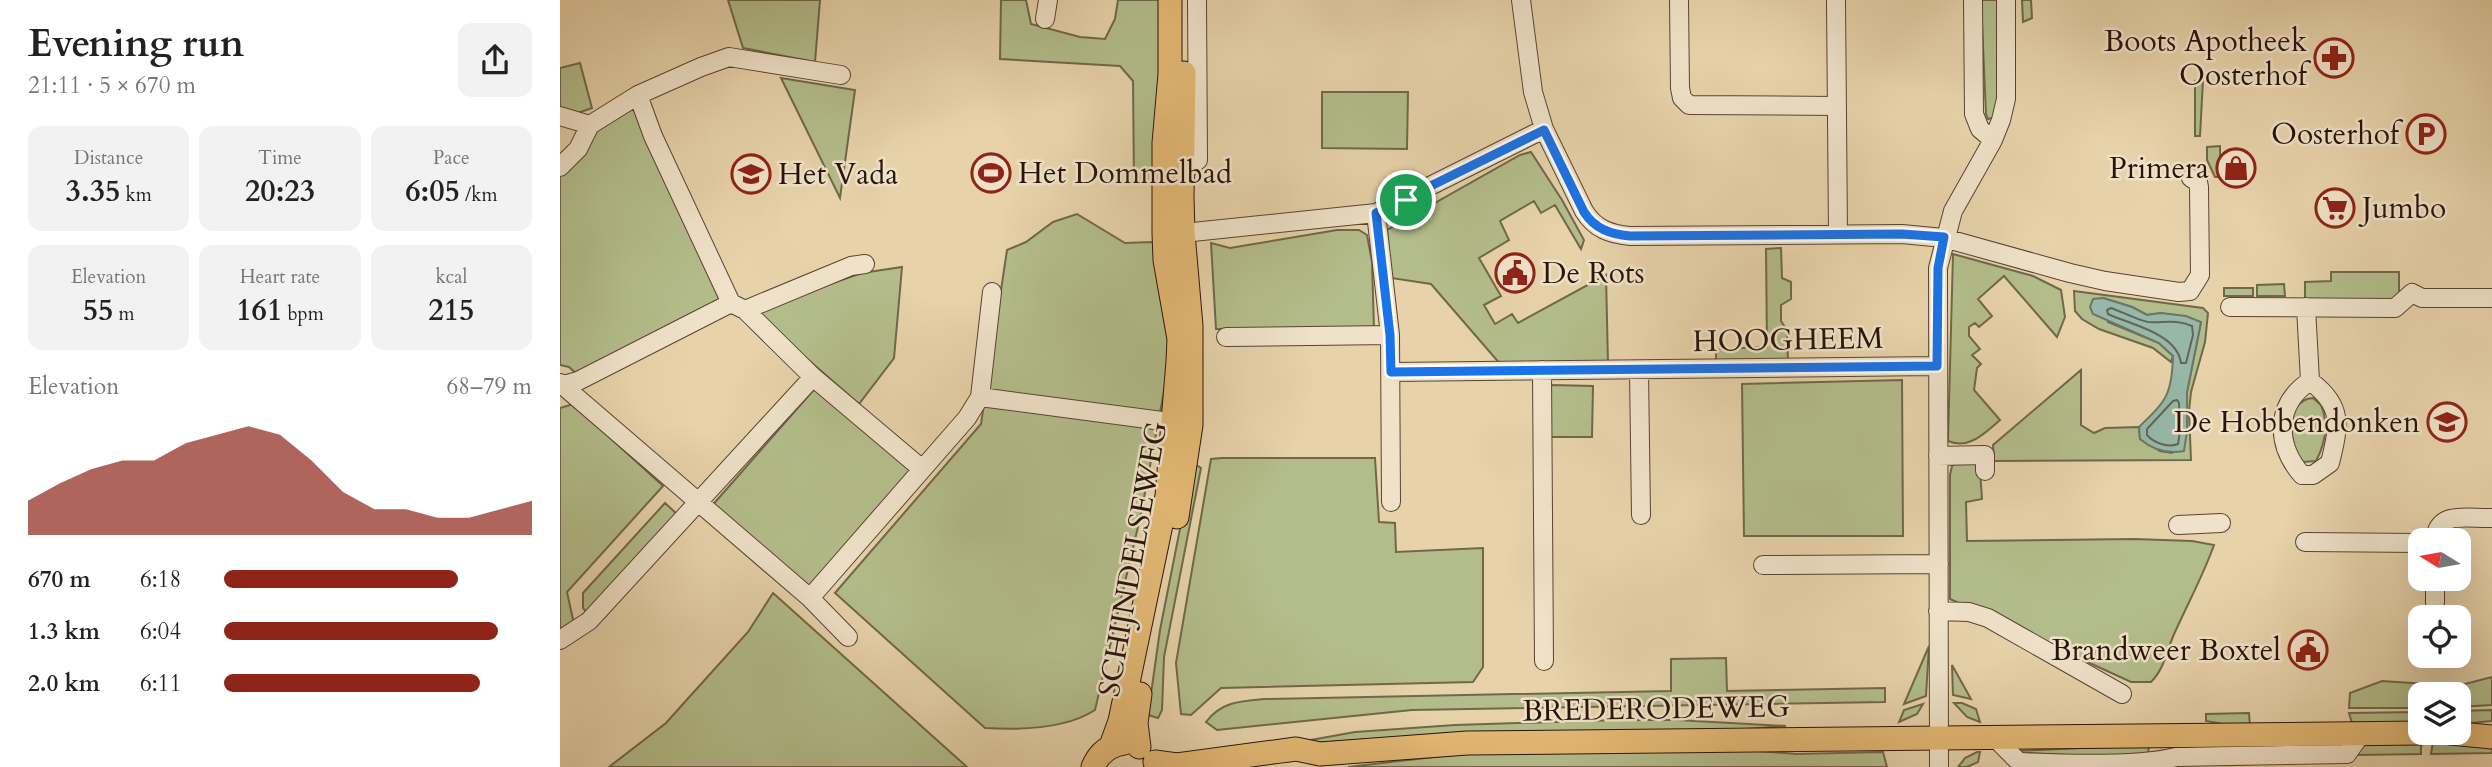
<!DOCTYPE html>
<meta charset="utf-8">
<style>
:root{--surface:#fff;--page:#f2f2f2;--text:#222;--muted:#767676;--accent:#8f2418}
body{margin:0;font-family:Cardo,serif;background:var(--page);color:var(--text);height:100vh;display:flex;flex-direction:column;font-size:26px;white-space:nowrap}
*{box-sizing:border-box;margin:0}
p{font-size:23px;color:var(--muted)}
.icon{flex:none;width:38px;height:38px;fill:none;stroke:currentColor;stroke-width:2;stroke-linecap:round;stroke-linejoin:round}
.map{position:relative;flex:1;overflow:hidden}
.panel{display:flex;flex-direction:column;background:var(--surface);width:560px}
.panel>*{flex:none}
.needle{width:46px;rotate:281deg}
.buttons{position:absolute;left:1848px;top:528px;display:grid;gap:14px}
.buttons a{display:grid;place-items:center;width:63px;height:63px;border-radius:14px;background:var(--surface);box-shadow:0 7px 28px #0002;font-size:35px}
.pin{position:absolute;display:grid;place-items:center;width:60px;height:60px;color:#fff;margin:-30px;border:4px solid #fff;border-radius:50%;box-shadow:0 2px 7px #0007}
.round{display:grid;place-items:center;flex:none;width:74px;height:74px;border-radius:14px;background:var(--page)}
.head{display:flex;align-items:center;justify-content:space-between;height:119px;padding:0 28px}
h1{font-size:38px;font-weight:700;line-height:52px}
.figures{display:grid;grid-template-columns:repeat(3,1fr);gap:10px;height:119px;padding:7px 28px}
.figures div{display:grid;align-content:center;border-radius:14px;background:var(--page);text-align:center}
.figures b{font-size:30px;font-weight:700}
.figures small{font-size:19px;font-weight:400}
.figures p{font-size:19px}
.chart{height:196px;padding:14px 28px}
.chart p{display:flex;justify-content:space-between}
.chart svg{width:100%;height:126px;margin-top:7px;fill:var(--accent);opacity:.7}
ul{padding:0 28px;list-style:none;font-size:23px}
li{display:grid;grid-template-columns:112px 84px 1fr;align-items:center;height:52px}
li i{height:18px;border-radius:9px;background:var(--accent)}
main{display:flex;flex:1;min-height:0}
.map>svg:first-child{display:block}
.green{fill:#b3bd8b;stroke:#6f684a;stroke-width:2}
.water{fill:#97b8a8;stroke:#6c7668;stroke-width:2}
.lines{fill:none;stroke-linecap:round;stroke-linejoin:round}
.shore{stroke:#616658;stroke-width:2}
.minor-casing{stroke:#5a4331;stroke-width:20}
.major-casing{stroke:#2b1309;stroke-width:25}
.minor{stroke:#efe2c8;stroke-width:18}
.major{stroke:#e4b975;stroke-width:23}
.route-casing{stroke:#fff;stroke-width:14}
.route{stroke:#1a73e8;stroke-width:9}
.labels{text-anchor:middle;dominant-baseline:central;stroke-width:5;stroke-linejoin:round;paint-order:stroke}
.poi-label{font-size:30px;fill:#2b1309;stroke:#efe2c8;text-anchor:end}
.street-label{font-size:30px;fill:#2b1309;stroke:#efe2c8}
</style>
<main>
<section class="panel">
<div class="head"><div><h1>Evening run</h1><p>21:11 · 5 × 670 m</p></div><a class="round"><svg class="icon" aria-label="share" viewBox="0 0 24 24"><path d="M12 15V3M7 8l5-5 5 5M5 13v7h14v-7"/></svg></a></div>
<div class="figures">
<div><p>Distance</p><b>3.35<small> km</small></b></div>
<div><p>Time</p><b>20:23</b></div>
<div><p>Pace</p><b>6:05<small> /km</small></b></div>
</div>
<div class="figures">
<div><p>Elevation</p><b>55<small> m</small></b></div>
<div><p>Heart rate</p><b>161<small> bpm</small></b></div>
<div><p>kcal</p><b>215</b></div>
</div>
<div class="chart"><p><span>Elevation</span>68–79 m</p>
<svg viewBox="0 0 160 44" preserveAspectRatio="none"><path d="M0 44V32L10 26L20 21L30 18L40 18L50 12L60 9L70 6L80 9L90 18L100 29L110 35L120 35L130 38L140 38L150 35L160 32V44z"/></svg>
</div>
<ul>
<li><b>670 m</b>6:18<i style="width:76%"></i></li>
<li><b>1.3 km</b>6:04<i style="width:89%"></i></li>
<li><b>2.0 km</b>6:11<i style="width:83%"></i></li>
</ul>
</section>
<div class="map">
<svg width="1932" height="767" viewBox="0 0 1932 767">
<rect width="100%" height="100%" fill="#e7d2aa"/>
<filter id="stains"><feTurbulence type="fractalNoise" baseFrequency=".00286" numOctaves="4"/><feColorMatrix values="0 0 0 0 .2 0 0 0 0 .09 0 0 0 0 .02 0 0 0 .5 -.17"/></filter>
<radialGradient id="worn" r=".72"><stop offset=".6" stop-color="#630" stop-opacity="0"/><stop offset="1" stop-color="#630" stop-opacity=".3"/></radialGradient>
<path class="green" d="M168,0h92l-5,62 -72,-14z
M441,0h25l5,24 49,13 25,2 10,-20 3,-19h50l-9,185 -25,-2 -1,-102 -13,-15 -120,-7z
M1421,0h21l1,66 -7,51 -8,2 -2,-5z
M1462,0h9l1,18 -9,4z
M20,63l12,45 -17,6 -15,-4v-42z
M221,78l74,12 -15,108z
M1643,80l-3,56h-5v-55z
M762,92h86l-1,57 -85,-1z
M73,108l89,197 -143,71 -10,-9 -9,-2v-198l27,-39z
M1660,146v31h-5l-8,-17v-13z
M971,152l31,48 22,40 -3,9 -26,-44 -14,8 -7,-12 -34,20 9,19 -30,18 22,38 -17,9 11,19 17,-10 6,9 88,-48 2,89 -107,1 -70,-81 -40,-6 -4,-48 133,-75z
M517,214l48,29 27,-1 11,11 9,59 -7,74 -24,128 -46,196c-29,19 -77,20 -110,18l-150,-135 146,-169 26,-174 19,-8 27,-20z
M777,230h22l8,5 5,27 2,67h-158l-5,-86 19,5z
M1221,248l1,30 9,4v17l-10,6v16l6,9 1,32 -72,1v-14l51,-2 -1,-98z
M1393,254l80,22 28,14 4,27 -8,20 -53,-61 -26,23 14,17 -13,11 -4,-4 -6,4v9l11,13 -8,6 9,9 -4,4 -3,22 26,30c-15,13 -31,30 -52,21z
M342,267l-8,91 -35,46 -86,-75 -16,-20 105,-36z
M1771,272h68v23l-4,5 -90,1v-19l26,-1z
M1724,284l1,12h-28v-11z
M1664,288h29v8h-29z
M1514,291l129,17 5,5 -3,29 -14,50 -2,19 2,49 -197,1 -1,-16 88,-75v55l13,8 11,-5 34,-1 1,12 20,12 12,2 15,-22v-39l14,-70 -40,-9 -14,2 -15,-8 -29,-9 5,24 51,21 14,13 -2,6 -18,-14 -54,-19 -17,-10 -7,-8z
M1342,380l1,156h-159l-2,-152z
M990,385l43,1 -1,51h-44z
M257,386l97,83 -106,118 -98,-79z
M1753,398l8,7c8,19 5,37 -5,56l-13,1c-15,-16 -19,-62 10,-64z
M13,404l90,82 -96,106 7,32 -14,9v-225z
M662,458h153l4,64 16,1 1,29 87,-4v119l-10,15 -252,6 -30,27 -10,-1 -5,-51 35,-204z
M1396,462h19l5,9 2,28 -16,3 1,39 167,-2 58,2 22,4c-11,31 -26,58 -39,87 -8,17 -10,36 -24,50h-20l-181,-83v-124l2,-9z
M633,463l8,5 -37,189 -2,53 -4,8 -10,-3 12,-85z
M105,503l13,12 -92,97 -3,-4v-15z
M213,593l194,174h-358l57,-44 17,-19 65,-72z
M1369,646l-3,50 -22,8z
M1166,658l1,33 158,-3v14l-473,8 -195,20 -11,-8c15,-20 34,-21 58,-23l407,-8v-32z
M1392,665l19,34 -18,-4z
M1932,677v28l-33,2v-12h-39v13h-71l1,-15 32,-12 75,5z
M1394,703h8l14,6 4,13 -13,-5z
M1363,704l-6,10 -18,8 5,-12z
M1932,710v11l-33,3v-13z
M1860,712v14l-68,-3 -3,-10z
M1689,713l1,13 -3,2 -41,-7v-7z
M1059,720h58l109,6 -41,3 -372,10 -90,6 72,-13 100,-7z
M1873,741h59v12l-61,1z
M1807,743l54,1v10l-63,1 2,-6z
M1589,745l-1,10 -59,1 -62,-3 -2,3 -9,-5z
M1184,750l52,4 87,-2 4,15h-539l129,-15z
M1417,752h3l-2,10 -11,5h-9l7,-9z"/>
<path class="water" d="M1543,298l29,9 15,8 14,-2 25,3 15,6 -14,70v39l-3,20c-17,3 -31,-1 -44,-12l-1,-12c27,-26 33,-32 34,-71l-14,-13 -66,-29 -3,-7 3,-8z"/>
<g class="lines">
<path class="shore" d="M1551,308c9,3 29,13 37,14 16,1 28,-3 44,4l1,9 -7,28h-5c-4,-30 -50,-38 -73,-49l-1,-4z
M1617,400l2,3 1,28 -2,13c-10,4 -24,-1 -31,-9v-6l26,-28z"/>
<g class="minor-casing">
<path id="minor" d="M961,0l12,92 11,37 40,82c11,18 26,23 46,25l272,-2 42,4 126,35 35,8 74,11 11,-1 10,-16 -1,-88 -1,-5 -7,-4
M1119,0l1,88 2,10 7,7 148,1
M1276,0l2,234
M1413,0l1,114 6,15 13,11
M485,19l3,-19
M78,95l15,41 78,167 14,7 68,67 109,92
M0,116l30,9
M0,167l18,-18 12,-24 48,-30 63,-28 28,-10 112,18
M622,173l16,-13 -1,-160
M816,213l14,122 1,167
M623,233l193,-20 168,-84
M1670,307l165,1 17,-15 10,5h70
M1746,307l4,74c-36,24 -34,64 -8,94h11l17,-12c9,-37 14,-57 -20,-82
M185,310l106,-44 14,-2
M666,337l164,-2
M982,370l2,291
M1079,371l2,144
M831,372l546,-6
M0,383l250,215 38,39
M0,386l18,-5 153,-78
M420,397l205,27
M1378,456l47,-1v16
M1618,525l43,-2
M1875,541c2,-32 33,-22 57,-23
M1745,542l115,1
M1203,565l176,-1
M1875,579v24
M250,598l157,-180 13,-21 12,-105
M1378,611l31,1 19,6 134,76
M0,640l29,-19 224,-244
M1434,737l25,25c43,2 118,5 157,-5l171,-3 14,-20
M1379,767l-1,-499 15,-57 40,-71 8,-20 5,-21v-99"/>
</g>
<g class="major-casing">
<path id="major" d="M617,517l14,-92v-99l-8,-93 -1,-36 2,-124
M1890,733l42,4
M551,746l9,-25 47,-225 11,-135 1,-22 -14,-79 -1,-27v-90l6,-69v-74
M579,747l-3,-24 4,-29
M595,762l22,3 119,-16 24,5 147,-11 953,-10
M533,767c6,-14 16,-22 31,-24"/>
</g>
<use href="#minor" class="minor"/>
<use href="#major" class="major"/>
</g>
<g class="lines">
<g class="route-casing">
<path id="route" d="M984,130l40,82c11,17 26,22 46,24l272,-2 42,3 -6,31 -1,98 -546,6 -1,-37 -14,-122z"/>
</g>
<use href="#route" class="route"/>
</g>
<defs>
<g id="pharmacy-ring" transform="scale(2.0125)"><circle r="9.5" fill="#efe2c8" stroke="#8f2418" stroke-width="1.5"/><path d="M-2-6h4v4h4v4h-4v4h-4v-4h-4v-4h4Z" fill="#8f2418"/></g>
<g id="parking-ring" transform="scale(2.0125)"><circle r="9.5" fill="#efe2c8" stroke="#8f2418" stroke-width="1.5"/><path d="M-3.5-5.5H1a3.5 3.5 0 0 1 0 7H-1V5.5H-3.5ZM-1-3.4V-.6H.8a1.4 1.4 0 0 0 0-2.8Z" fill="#8f2418"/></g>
<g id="shop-ring" transform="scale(2.0125)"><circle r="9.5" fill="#efe2c8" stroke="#8f2418" stroke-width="1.5"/><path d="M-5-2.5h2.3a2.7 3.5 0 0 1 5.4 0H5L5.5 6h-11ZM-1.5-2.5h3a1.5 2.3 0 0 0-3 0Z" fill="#8f2418"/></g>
<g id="stadium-ring" transform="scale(2.0125)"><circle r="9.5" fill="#efe2c8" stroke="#8f2418" stroke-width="1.5"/><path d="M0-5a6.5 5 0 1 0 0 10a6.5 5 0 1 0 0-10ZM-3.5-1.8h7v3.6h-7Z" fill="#8f2418"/></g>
<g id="school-ring" transform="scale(2.0125)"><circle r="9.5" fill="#efe2c8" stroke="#8f2418" stroke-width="1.5"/><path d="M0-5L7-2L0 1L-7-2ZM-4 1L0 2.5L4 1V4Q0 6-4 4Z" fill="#8f2418"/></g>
<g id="supermarket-ring" transform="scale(2.0125)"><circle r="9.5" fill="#efe2c8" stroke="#8f2418" stroke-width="1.5"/><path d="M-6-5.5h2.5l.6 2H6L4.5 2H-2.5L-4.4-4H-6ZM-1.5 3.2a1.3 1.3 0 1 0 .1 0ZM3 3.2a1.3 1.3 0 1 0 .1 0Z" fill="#8f2418"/></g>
<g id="civic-ring" transform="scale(2.0125)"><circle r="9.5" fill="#efe2c8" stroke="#8f2418" stroke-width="1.5"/><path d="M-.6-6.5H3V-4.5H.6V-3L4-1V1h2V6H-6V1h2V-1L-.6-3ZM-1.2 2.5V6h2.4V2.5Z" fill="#8f2418"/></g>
</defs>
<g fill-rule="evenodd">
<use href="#pharmacy-ring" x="1774" y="58"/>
<use href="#parking-ring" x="1866" y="134"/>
<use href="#shop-ring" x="1676" y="168"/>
<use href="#stadium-ring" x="431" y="173"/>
<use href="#school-ring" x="191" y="174"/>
<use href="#supermarket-ring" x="1775" y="208"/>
<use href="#civic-ring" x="955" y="273"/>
<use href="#school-ring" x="1887" y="422"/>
<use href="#civic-ring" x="1748" y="650"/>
</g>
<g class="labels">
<g class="poi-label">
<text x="1747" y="41">Boots Apotheek<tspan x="1747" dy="34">Oosterhof</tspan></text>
<text x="1839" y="134">Oosterhof</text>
<text x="1649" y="168">Primera</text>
<text x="458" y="173" text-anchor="start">Het Dommelbad</text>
<text x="218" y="174" text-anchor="start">Het Vada</text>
<text x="1802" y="208" text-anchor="start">Jumbo</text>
<text x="982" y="273" text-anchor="start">De Rots</text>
<text x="1860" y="422">De Hobbendonken</text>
<text x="1721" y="650">Brandweer Boxtel</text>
</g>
<g class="street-label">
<text transform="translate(1228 340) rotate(-1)">HOOGHEEM</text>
<text transform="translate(573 559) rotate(-80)">SCHIJNDELSEWEG</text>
<text transform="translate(1096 709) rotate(-1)">BREDERODEWEG</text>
</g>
</g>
<rect width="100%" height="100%" filter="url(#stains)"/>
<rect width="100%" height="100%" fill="url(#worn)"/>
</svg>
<div class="buttons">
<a><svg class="needle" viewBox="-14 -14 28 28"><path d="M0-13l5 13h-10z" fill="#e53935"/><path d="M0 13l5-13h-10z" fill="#767676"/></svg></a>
<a><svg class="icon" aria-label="locate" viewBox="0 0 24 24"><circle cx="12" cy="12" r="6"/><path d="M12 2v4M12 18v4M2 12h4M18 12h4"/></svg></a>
<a><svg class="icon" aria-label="layers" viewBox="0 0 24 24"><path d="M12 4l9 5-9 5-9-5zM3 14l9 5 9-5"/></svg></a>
</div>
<div class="pin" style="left:846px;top:200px;background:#1e9e55"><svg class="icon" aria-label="arrive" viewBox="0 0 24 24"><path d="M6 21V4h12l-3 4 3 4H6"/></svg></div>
</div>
</main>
